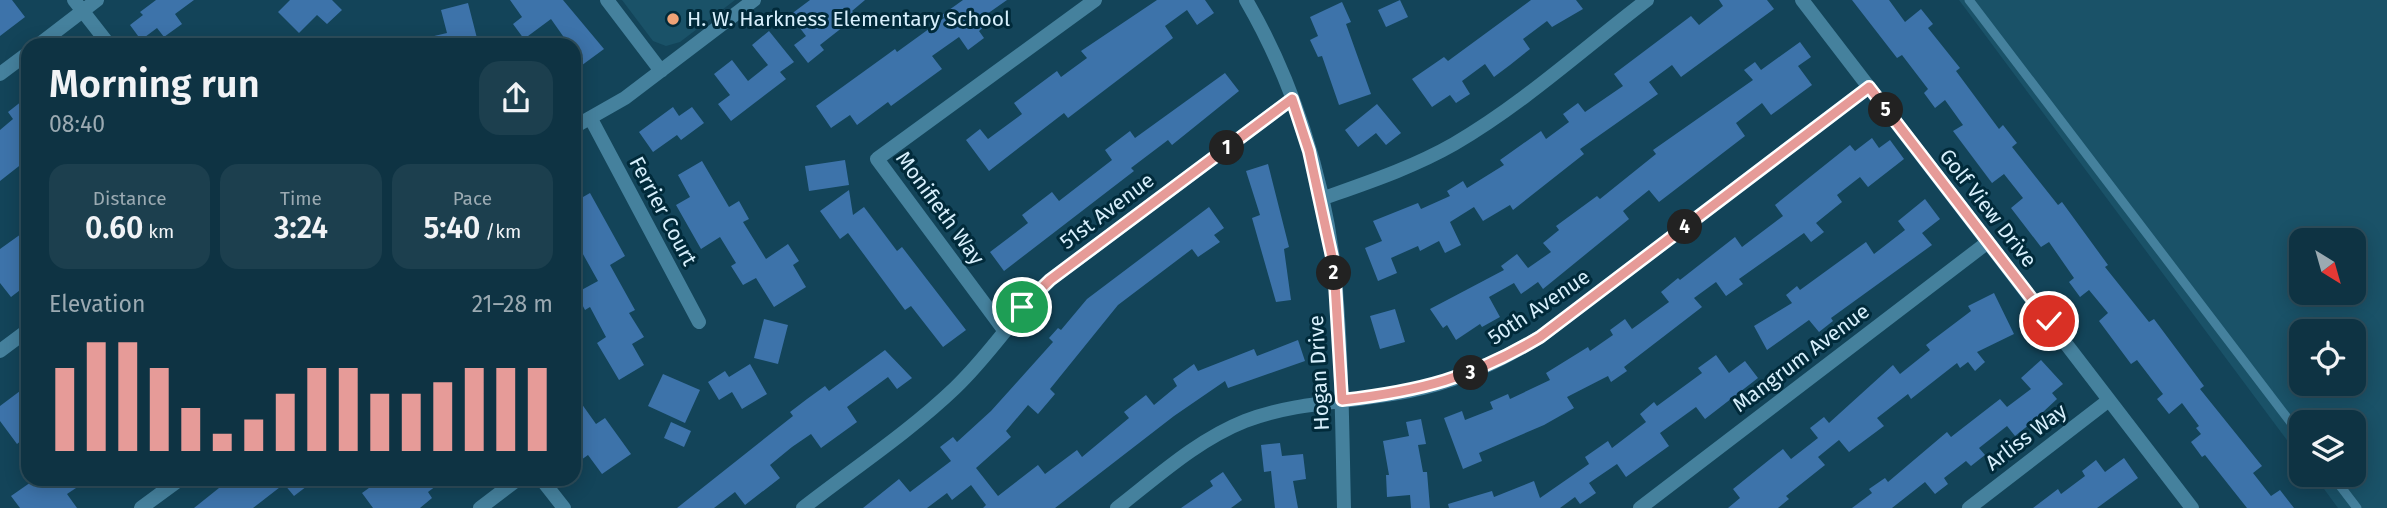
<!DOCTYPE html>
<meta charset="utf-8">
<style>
:root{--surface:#0e3343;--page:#1c3f4e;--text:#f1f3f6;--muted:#9baab2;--line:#2e4e5c;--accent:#e69b98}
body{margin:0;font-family:"Fira Sans",sans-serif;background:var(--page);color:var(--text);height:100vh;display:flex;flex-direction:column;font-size:26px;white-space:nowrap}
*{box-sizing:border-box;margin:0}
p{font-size:23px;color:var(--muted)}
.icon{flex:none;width:38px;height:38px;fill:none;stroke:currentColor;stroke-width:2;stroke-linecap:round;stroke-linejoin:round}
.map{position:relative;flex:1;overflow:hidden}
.side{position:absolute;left:21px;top:38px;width:560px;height:448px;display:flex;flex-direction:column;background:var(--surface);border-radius:21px;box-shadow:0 4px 18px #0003,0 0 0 2px var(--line)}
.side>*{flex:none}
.needle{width:46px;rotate:143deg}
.tools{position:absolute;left:2289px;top:228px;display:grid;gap:14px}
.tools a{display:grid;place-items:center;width:77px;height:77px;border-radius:14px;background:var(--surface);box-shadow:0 4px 18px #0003,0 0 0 2px var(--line);font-size:35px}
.pin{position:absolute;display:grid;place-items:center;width:60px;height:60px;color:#fff;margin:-30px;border:4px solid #fff;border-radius:50%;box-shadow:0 2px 7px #0007}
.km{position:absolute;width:35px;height:35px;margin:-18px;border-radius:50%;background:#222;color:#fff;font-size:19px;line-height:35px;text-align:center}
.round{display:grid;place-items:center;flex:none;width:74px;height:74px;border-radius:21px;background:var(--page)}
.overview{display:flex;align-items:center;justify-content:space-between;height:119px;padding:0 28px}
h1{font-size:38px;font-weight:600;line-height:52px}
.stats{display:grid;grid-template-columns:repeat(3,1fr);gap:10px;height:119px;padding:7px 28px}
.stats div{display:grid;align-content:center;border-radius:18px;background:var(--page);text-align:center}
.stats b{font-size:30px;font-weight:600}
.stats small{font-size:19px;font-weight:400}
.stats p{font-size:19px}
.chart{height:196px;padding:14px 28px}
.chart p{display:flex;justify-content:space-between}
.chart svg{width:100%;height:126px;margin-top:7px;stroke:var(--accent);stroke-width:6}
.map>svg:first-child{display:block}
.built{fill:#1a5268;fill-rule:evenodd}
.building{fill:#3d73aa}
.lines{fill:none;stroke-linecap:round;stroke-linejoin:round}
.service{stroke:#45819d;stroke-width:9}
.minor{stroke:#45819d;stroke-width:14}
.route-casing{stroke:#fff;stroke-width:14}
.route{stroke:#e69b98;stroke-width:9}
.poi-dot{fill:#efa377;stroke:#012a3a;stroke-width:2.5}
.labels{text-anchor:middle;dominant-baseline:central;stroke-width:6;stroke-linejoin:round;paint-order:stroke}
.poi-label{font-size:21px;fill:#d7effc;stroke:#012a3a;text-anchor:start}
.street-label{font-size:21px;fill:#d7effc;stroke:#012a3a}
</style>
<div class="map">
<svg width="2387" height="508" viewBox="0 0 2387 508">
<rect width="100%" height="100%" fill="#134459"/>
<path class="built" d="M622,0h113l-55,42 -14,4 -13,-5z
M1959,0h428v508h-49l-25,-34h41v-52h-53v37zM2301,240h53v52h-53zM2301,331h53v52h-53z"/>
<path class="building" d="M0,0h12l13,17 -25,19z
M156,0h38l-19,14 7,10 -18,13 -7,-9 -16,12 -11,-15 13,-10 -3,-3z
M290,0h42l10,10 -15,14 -10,-9 -18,18 -21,-21z
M510,0h53l41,49 -30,22v-25h-4l-19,-27 -27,20 -11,-15 9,-7z
M810,0h55l-13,11 5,5 -37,29 4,5 -16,13 -14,-18 12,-9 -16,-21z
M963,0h44l-20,14 5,6 -13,11 5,7 -16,12 -9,-13 -27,19 10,13 -51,37 -3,-4 -31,23 -7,-10 -19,13 -15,-22 79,-57 2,3 47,-34 -2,-3z
M1157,0h48l9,13 -17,12 -10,-15 -22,16 8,12 -105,80 -4,-5 -75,58 -23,-31 14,-11 8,10 34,-25 -8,-11 43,-32 4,6 26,-19 -6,-7z
M1400,0l8,17 -22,10 -8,-17z
M1531,0h45l7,9 -31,18 -5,-6 -24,18 7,10 -20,16 -16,12 -9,-13 -23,17 8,13 -14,9 -6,-8 -18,12 -20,-28 32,-22 4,4z
M1719,0h48l7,9 -93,68 -9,-12 -23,17 9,12 -78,55 4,5 -71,56 -3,-5 -27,16 -9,-14 -24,15 11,23 -16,8 -6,-12 -19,10 -2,-5 -27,12 6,15 -19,8 -13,-33 17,-7 -9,-20 45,-18 3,6 29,-13 -3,-5 16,-10 4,7 37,-23 -4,-5 41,-29 5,8 23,-17 -6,-8 15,-11 7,9 38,-26 -9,-12 77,-58 8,9 24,-19z
M1852,0h37l16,22 16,-13 12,15 -5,4 32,40 -4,3 43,58 4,-4 14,18 -5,4 46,58 4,-3 46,63 -3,2 44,55 5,-3 50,67 -4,3 62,77 -9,7 18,23 9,-6 14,18h-47l-42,-53 -3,2 -11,-15 10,-8 -5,-6 3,-2 -17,-23 -13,11 -12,-15 6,-5 -26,-34 -6,4 -32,-43 9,-8 -19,-23 -9,7 -11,-15 5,-4 -25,-36 -8,5 -30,-39 12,-10 -19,-24 -12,9 -39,-52 10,-6 -18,-25 -10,8 -11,-15 4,-4 -26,-34 -5,3z
M1342,2l9,20 -5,2 25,70 -32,11 -17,-49 -4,1 -8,-17 8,-4 -8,-19z
M468,3l11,43h-62v-6l30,-7 -6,-23z
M769,31l25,31 -14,10 6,7 -55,42 -13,-17 12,-9 -16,-21 18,-14 16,21 20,-16 -16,-20z
M1800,42l11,15 -13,9 14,19 -41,30 -9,-12 -26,20 9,13 -86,66 -10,-12 -26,21 6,8 -86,70 -5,-7 -17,12 -7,-11 -25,14 11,20 -18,10 -2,-3 -24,16 -9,-15 -4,3 -13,-19 74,-39 -3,-4 16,-12 11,14 23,-16 -8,-9 16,-13 -3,-4 41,-30 3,3 56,-45 -3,-4 100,-70 -9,-10 11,-8 6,8z
M1225,73l14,18 -67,54 -4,-5 -37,28 3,3 -130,100 -14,-19 38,-29 -6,-8 30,-23 7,9 53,-41 -7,-10 25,-19 5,7z
M22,101l6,7v51l-28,22v-51l13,-11 -5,-7z
M1377,104l24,29 -15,12 -10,-12 -18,14 -13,-17z
M673,107l6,9 13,-9 12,16 -23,17 -4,-5 -24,17 -14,-20z
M1872,138l7,10 11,-8 14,19 -36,28 -8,-10 -23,18 5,7 -26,21 8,9 -13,10 -7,-9 -65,46 4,5 -17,12 -10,-14 -22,16 8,9 -78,60 3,4 -16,11 -3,-6 -41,21 7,11 -30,17 -65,28 3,8 -19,8 -19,-51 18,-7 3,9 28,-11 -3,-7 18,-8 2,5 40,-19 -4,-7 42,-26 2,4 23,-16 -3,-5 15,-11 7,10 37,-27 -8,-10 17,-14 2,2 55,-43 7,10 41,-31 -8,-11 75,-60 5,6z
M845,160l4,25 -40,6 -4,-25z
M702,161l27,46 10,-6 10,18 -6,3 23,37 22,-15 11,17 -6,4 13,22 -32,20 -18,-29 -13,7 -12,-19 5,-3 -16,-26 -19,12 -25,-44 14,-8 -12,-22z
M1268,164l21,83 -5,2 7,51 -15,2 -24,-84 8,-3 -14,-44z
M574,181l9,16 7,-4 35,63 -15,9 25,45 -6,3 15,24 -12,7 12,21 -25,15 -22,-37 9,-6 -16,-30 -5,3 -9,-17 22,-12 -19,-34 -5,3z
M849,190l4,25 11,-8 33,44 5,-4 64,83 -23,17 -32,-41 -6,4 -57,-77 -8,6 -20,-28z
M1925,199l15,20 -18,14 10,12 -101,73 2,3 -14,11 -10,-12 -42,30 -13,-24 38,-23 -6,-8 11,-9 3,4 66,-48 8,12 31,-24 -7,-9z
M1209,207l15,21 -10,7 6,7 -22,15 -6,-8 -74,56 -68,84 5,5 -17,20 -10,-9 -22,26 5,6 -35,31 22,28 40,-31 7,9 32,-24 5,7 47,-39 -5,-6 22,-17 8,10 23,-19 -4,-7 21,-15 4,7 56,-22 3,7 41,-16 7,21 -77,27 -3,-7 -51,35 -119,92h-72l3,-3 -15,-20 -19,15 -5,-7 -20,15h-64l36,-29 11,13 41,-31 -11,-14 13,-10 4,5 34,-31 62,-69 -4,-4 9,-10 3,2 26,-31z
M28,229v55l-17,13 -11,-14v-34z
M1994,293l20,41 -37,18 8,10 -10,9 -7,-9 -8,6 -3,-5 -46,36 -3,-5 -31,24 7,8 -35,26 -10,-12 -21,17 7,8 -39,31 3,3 -11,9h-50l12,-10 -7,-9 36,-29 14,-11 8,10 27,-21 -8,-10 14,-11 5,6 64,-58 7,9 30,-24 -4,-5 45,-34 -3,-5z
M1395,309l10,33 -25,7 -10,-33z
M764,319l24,6 -10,39 -24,-6z
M885,350l27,28 -15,11 -9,-12 -41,30 10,15 -36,26 -10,-14 -19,13 -22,18 10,13 -35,27 -10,-13 -21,16h-37l116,-92 -3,-4 17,-13 18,-13 4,5z
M1716,355l13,18 16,-12 13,17 -53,41 -9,-12 -36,26 9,13 -43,31 -9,-13 -28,19 7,10 -16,11 -5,-7 -15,11h-111l-1,-4 44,-13 2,6 40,-16 6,17 49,-34 -4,-7 23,-16 4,7 34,-26 -6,-8 14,-12 3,4 45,-33 -4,-5z
M2041,360l22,24 -11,9 5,6 -27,25 -15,12 -8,-10 -28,22 6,7 -14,11 -5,-5 -22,17 4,6 -13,10 -10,-12 -33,26h-40l20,-15 -3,-4 16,-11 3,4 59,-50 4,5 49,-38 7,8 24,-18 -10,-11z
M750,364l17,30 -25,15 -10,-17 -13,8 -11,-18 17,-11 4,6z
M663,374l37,16 -15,33 -37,-17z
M28,385v50l-11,9 -17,-23v-15z
M574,393l22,31 9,-6 26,36 -29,20 -14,-19 -14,10z
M1421,419l5,25 -8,1 5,27h4l3,36h-19l-1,-13 -23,2 -1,-22h3l-6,-34 26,-5 -3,-14z
M671,422l20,9 -7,16 -20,-9z
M1280,443l2,13 21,-2 3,25 -13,2 5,27h-23l-4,-37 -7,1 -3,-27z
M2124,458l14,20 -41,30h-64l25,-19 3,5 24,-18 -3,-5 14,-11 9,12z
M1223,472l19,28 -11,8h-50l32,-22 -3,-5z
M34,480h54l-21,14 10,14h-57l-9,-12z
M229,480h86l-21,16 -10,-12 -31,24h-59z
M380,480h64l-16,12 4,6 -12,10h-47l-11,-15z"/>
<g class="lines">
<path class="service" d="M1969,0l332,436
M2331,474l26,34"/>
<path class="minor" d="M74,0l36,46
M607,0l54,71
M1246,0c46,79 78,177 88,268 8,79 8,160 10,240
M1802,0l390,508
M37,46l60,-46
M0,74l28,-21
M591,119l108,203
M574,127l51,-29 129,-98
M1321,199c45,-16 91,-31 133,-55 69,-40 130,-96 193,-144
M1004,330l-127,-171 218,-159
M0,351l28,-21
M542,480l22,28
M141,508l38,-28
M480,508l37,-28
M803,508c50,-39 106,-76 152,-120 35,-33 60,-74 95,-108l242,-181
M1117,508c40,-31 80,-68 128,-87 57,-22 119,-18 178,-33 43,-10 80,-29 117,-51l329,-250
M1640,508l348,-266
M1969,508l140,-108"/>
</g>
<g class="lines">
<g class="route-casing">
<path id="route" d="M1022,307l28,-27 242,-181 17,52 25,115 8,134c79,-9 129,-22 198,-63l329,-250 180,234"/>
</g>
<use href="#route" class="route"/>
</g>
<circle class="poi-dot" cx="673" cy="19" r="7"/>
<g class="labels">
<g class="poi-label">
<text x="687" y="19">H. W. Harkness Elementary School</text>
</g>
<g class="street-label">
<text transform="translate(940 208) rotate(54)">Monifieth Way</text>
<text transform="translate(1988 208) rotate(52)">Golf View Drive</text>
<text transform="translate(663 211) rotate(62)">Ferrier Court</text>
<text transform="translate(1107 211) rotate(-37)">51st Avenue</text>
<text transform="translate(1539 307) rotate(-34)">50th Avenue</text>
<text transform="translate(1801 358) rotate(-37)">Mangrum Avenue</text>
<text transform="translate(1319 373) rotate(-93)">Hogan Drive</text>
<text transform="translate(2026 437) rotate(-37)">Arliss Way</text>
</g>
</g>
</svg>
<div class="tools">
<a><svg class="needle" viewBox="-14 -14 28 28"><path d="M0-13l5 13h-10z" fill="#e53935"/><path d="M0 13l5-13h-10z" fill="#9baab2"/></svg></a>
<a><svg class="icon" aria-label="locate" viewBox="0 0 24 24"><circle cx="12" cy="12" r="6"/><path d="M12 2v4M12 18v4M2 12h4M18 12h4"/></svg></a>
<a><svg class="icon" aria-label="layers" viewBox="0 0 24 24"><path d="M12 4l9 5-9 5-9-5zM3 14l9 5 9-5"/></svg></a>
</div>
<div class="pin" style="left:1022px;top:307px;background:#1e9e55"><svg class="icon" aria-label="arrive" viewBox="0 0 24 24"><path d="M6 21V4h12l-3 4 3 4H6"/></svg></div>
<div class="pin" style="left:2049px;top:321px;background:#d93025"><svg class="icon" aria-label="check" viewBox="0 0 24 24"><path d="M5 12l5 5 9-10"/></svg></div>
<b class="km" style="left:1227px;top:148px">1</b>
<b class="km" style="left:1334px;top:273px">2</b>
<b class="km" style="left:1471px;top:373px">3</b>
<b class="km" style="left:1685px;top:227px">4</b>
<b class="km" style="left:1886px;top:110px">5</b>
<section class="side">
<div class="overview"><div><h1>Morning run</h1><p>08:40</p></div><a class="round"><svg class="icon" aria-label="share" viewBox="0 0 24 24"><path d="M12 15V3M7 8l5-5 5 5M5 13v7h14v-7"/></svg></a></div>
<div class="stats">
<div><p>Distance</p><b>0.60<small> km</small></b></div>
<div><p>Time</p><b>3:24</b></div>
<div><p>Pace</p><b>5:40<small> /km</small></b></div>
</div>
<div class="chart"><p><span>Elevation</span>21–28 m</p>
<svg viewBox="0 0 160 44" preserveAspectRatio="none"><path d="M5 44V15M15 44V6M25 44V6M35 44V15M45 44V29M55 44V38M65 44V33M75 44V24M85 44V15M95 44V15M105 44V24M115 44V24M125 44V20M135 44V15M145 44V15M155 44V15"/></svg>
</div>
</section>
</div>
